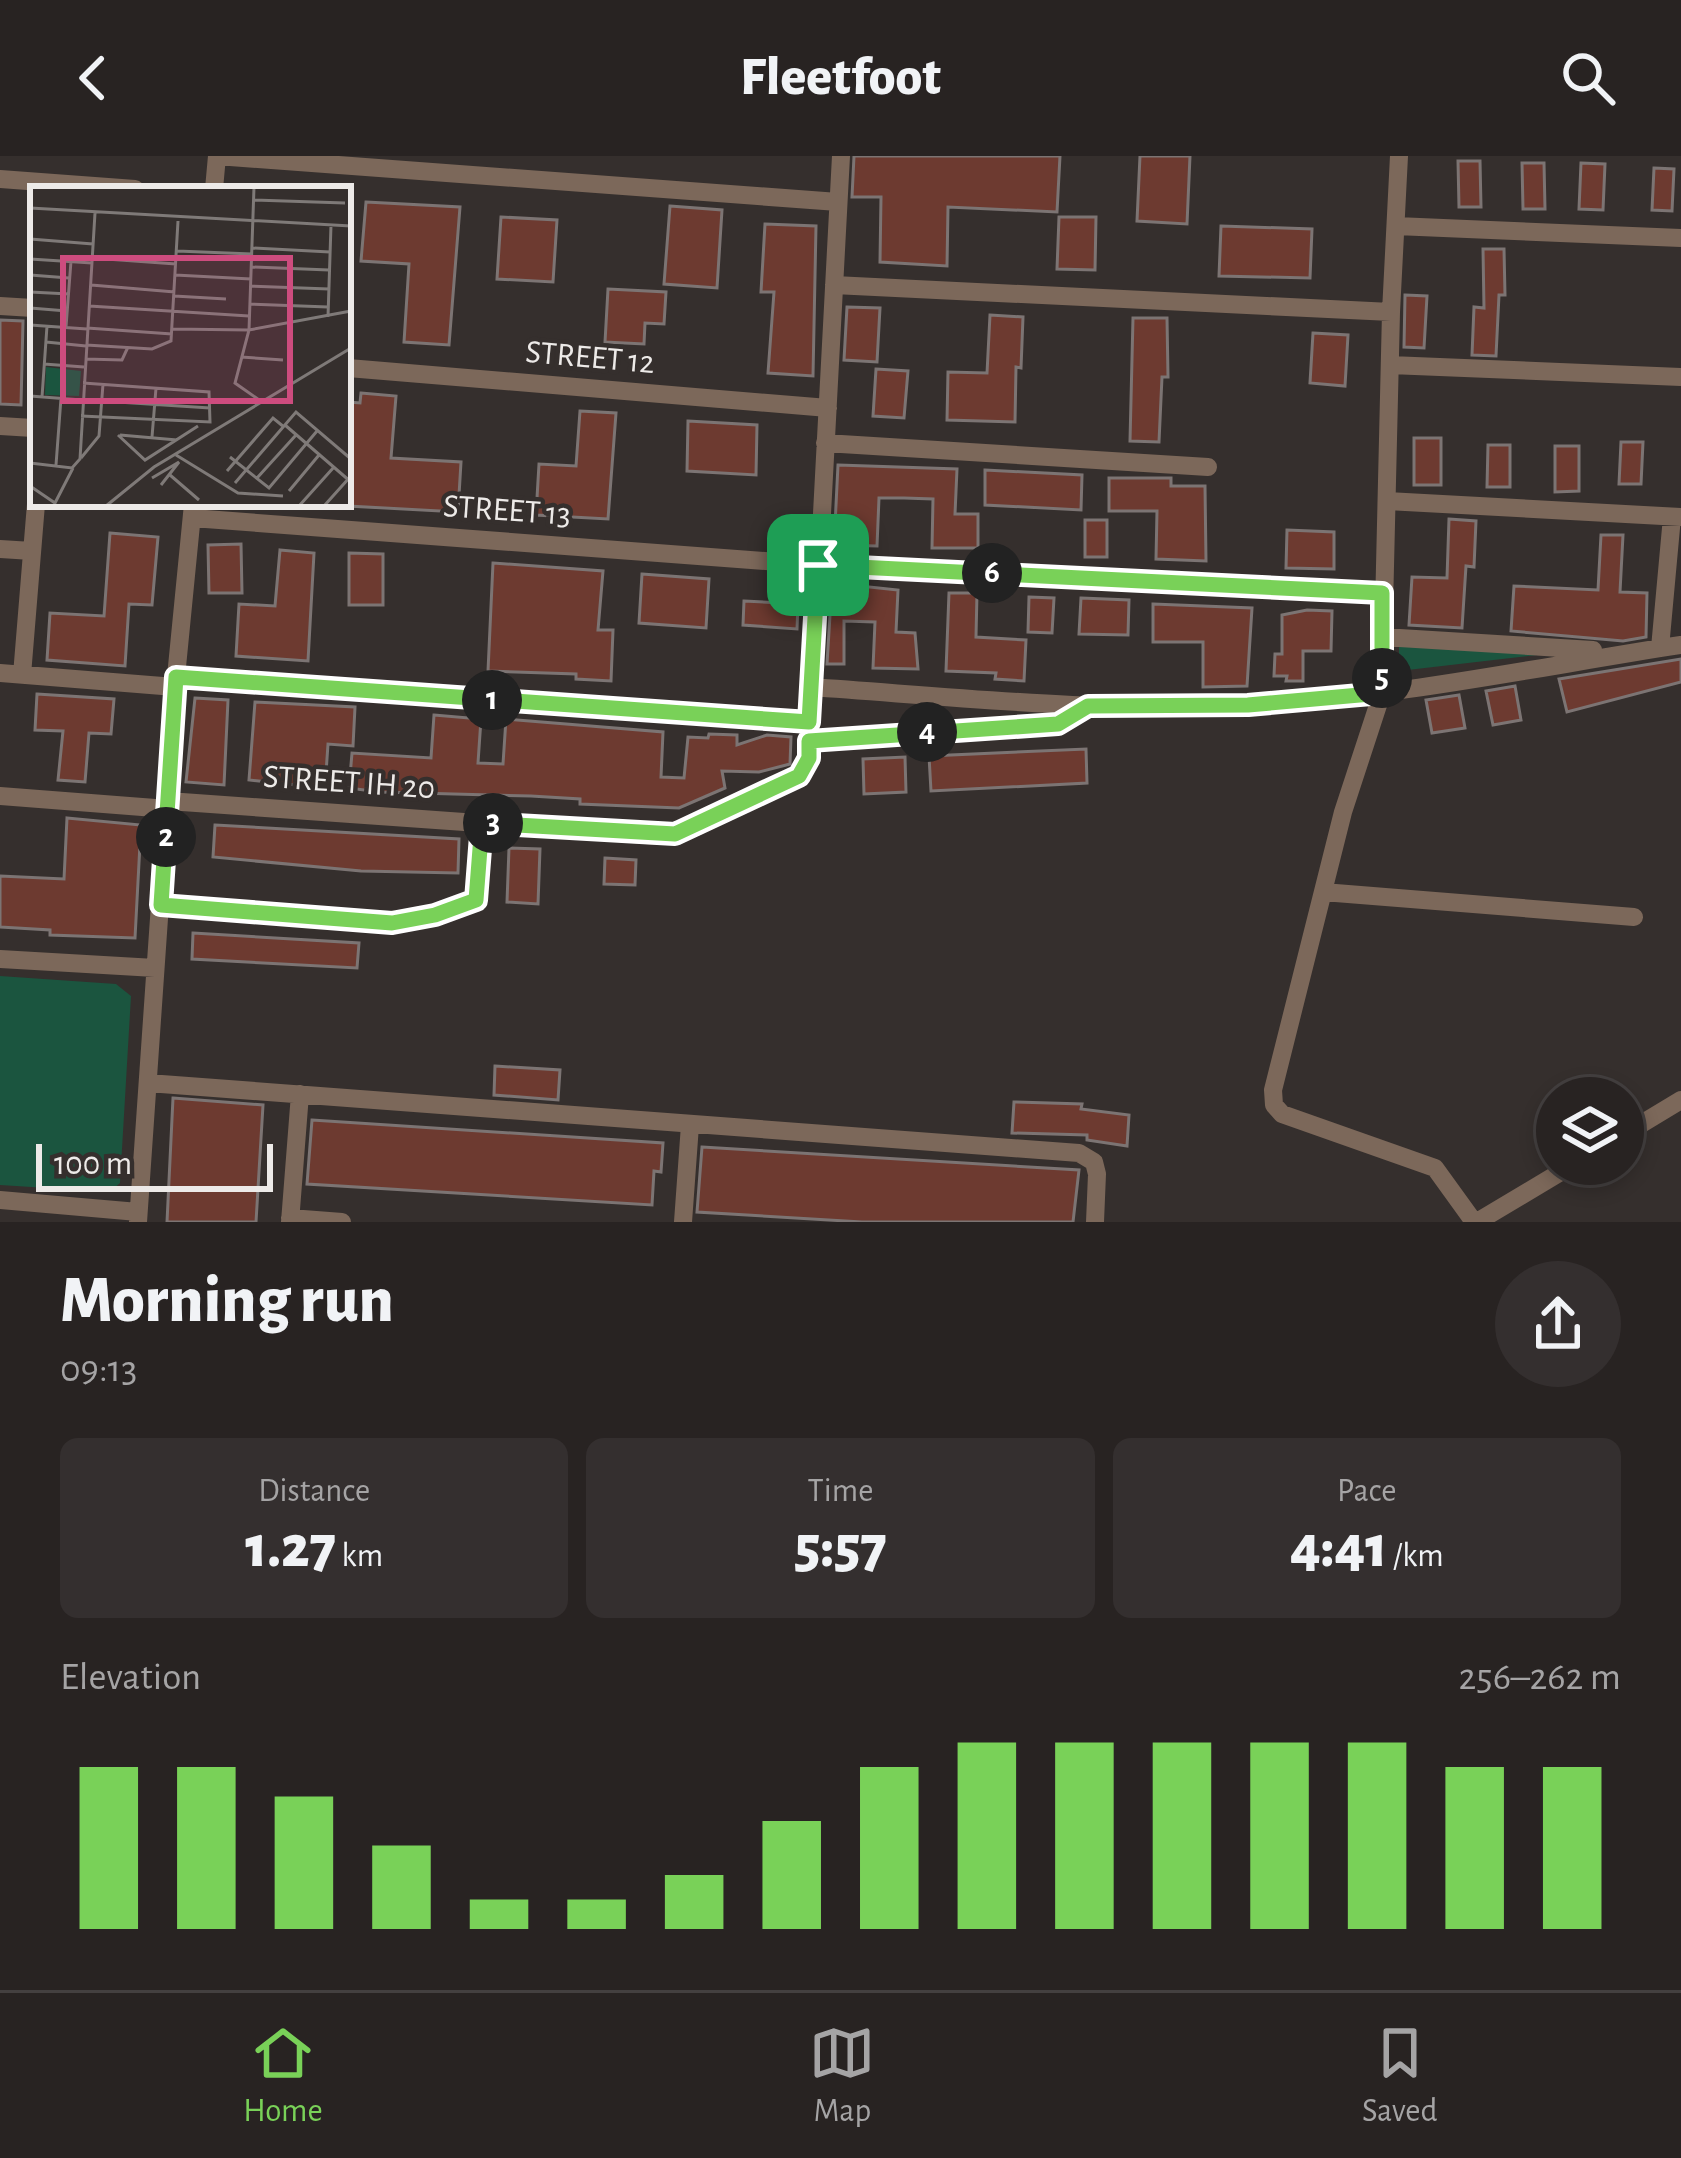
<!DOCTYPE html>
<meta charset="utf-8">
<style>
:root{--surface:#282322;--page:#342f2f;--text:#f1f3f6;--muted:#a5a4a5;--line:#444040;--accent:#79d158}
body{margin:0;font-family:"Alegreya Sans",sans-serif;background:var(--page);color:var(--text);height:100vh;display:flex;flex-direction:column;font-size:45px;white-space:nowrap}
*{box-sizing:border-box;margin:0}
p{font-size:39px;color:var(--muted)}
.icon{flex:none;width:66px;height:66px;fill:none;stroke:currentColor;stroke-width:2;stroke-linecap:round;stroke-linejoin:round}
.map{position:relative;height:1066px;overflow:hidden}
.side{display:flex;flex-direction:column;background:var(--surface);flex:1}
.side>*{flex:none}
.fabs{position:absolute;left:1536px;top:921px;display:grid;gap:24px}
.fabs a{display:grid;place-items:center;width:108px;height:108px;border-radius:50%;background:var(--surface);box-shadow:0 6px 18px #0003,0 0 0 3px var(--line);font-size:60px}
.scale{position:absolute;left:36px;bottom:30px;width:237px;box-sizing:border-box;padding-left:12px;border:6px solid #edeae8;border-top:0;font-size:33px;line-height:42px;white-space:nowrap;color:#edeae8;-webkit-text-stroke:9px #352f2d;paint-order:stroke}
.pin{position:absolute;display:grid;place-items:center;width:102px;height:102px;color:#fff;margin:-51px;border-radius:24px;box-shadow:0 6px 18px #0006}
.km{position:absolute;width:60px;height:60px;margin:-30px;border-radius:50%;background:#222;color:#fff;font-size:33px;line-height:60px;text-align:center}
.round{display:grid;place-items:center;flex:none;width:126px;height:126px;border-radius:63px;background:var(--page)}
.headline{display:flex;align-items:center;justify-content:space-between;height:204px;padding:0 60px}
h1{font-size:66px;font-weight:800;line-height:90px}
.stats{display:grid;grid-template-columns:repeat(3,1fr);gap:18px;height:204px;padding:12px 60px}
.stats div{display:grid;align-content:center;border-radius:18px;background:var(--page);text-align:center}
.stats b{font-size:60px;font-weight:800}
.stats small{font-size:33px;font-weight:400}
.stats p{font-size:33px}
.chart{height:336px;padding:24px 60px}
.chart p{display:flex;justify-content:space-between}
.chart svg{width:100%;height:216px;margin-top:12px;stroke:var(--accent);stroke-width:6}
header{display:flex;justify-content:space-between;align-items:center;height:156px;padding:0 60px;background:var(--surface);font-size:54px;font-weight:800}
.menu{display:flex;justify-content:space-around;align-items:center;height:168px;border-top:3px solid var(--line);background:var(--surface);font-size:33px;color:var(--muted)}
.menu a{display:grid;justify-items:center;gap:6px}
.menu .active{color:var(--accent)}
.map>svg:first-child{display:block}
.green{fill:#1b553f}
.building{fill:#6d3a30;stroke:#7c7473;stroke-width:3}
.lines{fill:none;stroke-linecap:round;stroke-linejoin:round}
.minor{stroke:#7c685a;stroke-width:18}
.route-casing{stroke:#fff;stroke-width:24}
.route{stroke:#79d158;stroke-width:15}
.labels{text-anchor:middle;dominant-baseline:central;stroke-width:9;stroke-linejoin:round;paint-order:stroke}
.street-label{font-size:33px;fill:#edeae8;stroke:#352f2d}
.inset-road{fill:none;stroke:#7f7a78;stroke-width:3}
.view{fill:#cd4c7e;fill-opacity:0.15;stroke:#cd4c7e;stroke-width:6}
.inset-edge{fill:none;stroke:#edeae8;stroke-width:6}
</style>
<header><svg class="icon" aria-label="back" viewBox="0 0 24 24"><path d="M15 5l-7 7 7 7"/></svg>Fleetfoot<svg class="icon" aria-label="search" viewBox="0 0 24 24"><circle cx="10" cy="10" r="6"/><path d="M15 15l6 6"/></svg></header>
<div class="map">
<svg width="1681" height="1066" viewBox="0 0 1681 1066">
<rect width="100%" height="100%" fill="#352f2d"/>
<path class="green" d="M1399,489l164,7 -164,19z
M0,820l116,8 15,12 -11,187 -10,9 -110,-7z"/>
<path class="building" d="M854,0h206l-3,56 -109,-5 -1,59 -67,-4 1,-65h-29z
M1140,0h50l-3,68 -50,-3z
M1458,5h22l1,46h-22z
M1522,7h22l1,46h-22z
M1581,7l24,1 -2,46 -24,-1z
M1654,12l20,1 -2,42 -20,-1z
M366,46l94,5 -11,138 -45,-3 5,-78 -48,-3z
M670,50l52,4 -5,78 -53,-4z
M501,61l56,3 -4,62 -56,-3z
M1059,61h37l-1,53 -38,-1z
M765,68l51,2 -3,150 -45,-3 6,-81h-13z
M1221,70l91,3 -2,49 -91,-2z
M1483,93h21l1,46h-6l-3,61 -24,-1 2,-48 10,1z
M608,133l58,3 -2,32 -19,-1 -1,21 -39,-2z
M1405,139l22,1 -3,52 -20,-1z
M847,151l33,1 -3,54 -33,-2z
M990,159l33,2 -2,51 -5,-1 -1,55 -68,-2 1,-48 39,1z
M1133,162h34l1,59h-6l-3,65 -29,-1z
M0,164l23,1 -2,84 -21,-1z
M1313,177l35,2 -3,51 -35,-3z
M876,213l32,2 -4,47 -31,-2z
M361,237l35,3 -5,62 70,4 -3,50 -110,-6v-104l12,1z
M580,255l36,2 -8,106 -72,-4 3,-51 37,2z
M688,265l69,4 -1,50 -69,-4z
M1414,282h27v47h-27z
M1621,286h22l-2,42h-22z
M1488,289h22v42h-23z
M1555,290h24v45l-24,1z
M838,309l119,4 -2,45h23v34h-46l1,-49 -29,-1h-25l-2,48 -43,-1z
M985,314l97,5 -1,35 -96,-5z
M1109,322h62v8h34l1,75 -50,-2 1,-48h-48z
M1449,363l27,2 -2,46 -8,-1 -4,62 -53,-3 3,-48 35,1z
M1085,364h22v37h-22z
M1287,374l47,2v37l-48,-1z
M110,377l48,4 -6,68 -23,-1 -4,62 -78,-6 3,-47 54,3z
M1601,379h22l-3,57 27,1 -1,44 -23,4 -112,-10 3,-45 84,4z
M241,388l1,49h-33l-1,-48z
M280,394l34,3 -6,108 -72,-5 3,-52 36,2z
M349,397l34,1v51h-34z
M493,407l110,8 -5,59h15l-2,51 -35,-2v-5l-88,-3z
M642,418l67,5 -3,49 -67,-5z
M832,427l66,7 -2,42 19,1 3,36 -45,-1 2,-46 -31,-1v43h-17z
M949,437h28l-1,44 50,3 -2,41 -29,-2 1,-6 -50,-2z
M1029,441l25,1 -2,35 -24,-1z
M1081,442l48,2 -1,35 -49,-1z
M744,445l54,3 -1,25 -54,-4z
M1153,448l99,4 -5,78 -44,1v-45h-50z
M1307,454l25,1 -1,40h-28v30h-17l1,-5h-13l1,-22h7v-39z
M1681,503v23l-114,30 -8,-33z
M1515,530l6,34 -28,5 -7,-34z
M37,538l77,5 -3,35 -22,-1 -4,49 -27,-2 5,-49 -28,-1z
M1459,539l6,33 -33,5 -6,-33z
M195,542l33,2 -4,85 -38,-3z
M255,546l100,5 -2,39 -25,-2 -3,44 -76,-8z
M434,559l47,4 -3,44 25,1 3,-45 157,13 -2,45 23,1 4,-41 20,1 1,-4 28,1v10l30,-10 24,2 -1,27 -31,8 -37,-1 3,17 -46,20 -99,-4v-5l-49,-3 -152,-4 -30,-4 3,-35 79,5z
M1086,593l1,34 -156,8 -2,-35z
M905,601l1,35 -42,2 -1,-35z
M67,662l74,7 -6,113 -85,-3v-5l-50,-3v-51l64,3z
M215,669l244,14 -1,34 -97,-2 -148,-14z
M509,692l31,1 -2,55 -31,-2z
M605,702l31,2 -1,25 -31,-1z
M193,777l166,10 -2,25 -165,-9z
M495,910l65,4 -2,30 -64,-5z
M173,942l90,7 -7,117h-89z
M1014,946l68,2 -1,5 48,6 -2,31 -40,-6v-5l-75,-2z
M312,964l351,23 -2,29 -7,-1 -2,34 -345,-21z
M702,991l377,23 -6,52h-211l-165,-10z"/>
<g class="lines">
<path class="minor" d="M217,0l621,46
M1399,0l-8,156 -9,381 -39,119 -70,278 1,15 8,9 153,54 39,54
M0,23l135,10
M214,33l3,-33
M1396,70l285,12
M834,129l557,27
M0,150l33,2
M1390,209l291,12
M348,212l480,40
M0,270l33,2
M825,287l383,24
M1387,345l294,16
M192,362l626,47 564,28
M0,393l32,2
M1383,481l210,13
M1660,492l12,-131
M0,517l175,14
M22,519l14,-171
M176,521l633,45
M811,531c145,10 291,26 437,18 145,-7 290,-38 433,-60
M809,585l249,-17 30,-18
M0,640l168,13
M168,645l492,35 36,-9 103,-51 10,-18 32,-602
M1323,736l311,25
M161,749l231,18 43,-8 41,-15 6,-77
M0,803l155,9
M148,927l931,70 15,9 3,12 -2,48
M1623,979l58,-35
M0,1044l138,12
M290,1062l52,4
M138,1066l37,-535 18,-183
M290,1066l10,-128
M683,1066l7,-97
M1477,1066l97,-58"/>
</g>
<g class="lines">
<g class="route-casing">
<path id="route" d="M818,409l564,28v100l-134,12 -160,1 -30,18 -249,17v17l-10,18 -124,58 -193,-11 -6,77 -41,15 -43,8 -231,-18 15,-228 633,45z"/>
</g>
<use href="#route" class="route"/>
</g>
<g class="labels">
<g class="street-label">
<text transform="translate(590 202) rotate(5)">STREET 12</text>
<text transform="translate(507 355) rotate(4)">STREET 13</text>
<text transform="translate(349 627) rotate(4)">STREET IH 20</text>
</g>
</g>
<g transform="translate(30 30)">
<rect width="321" height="321" fill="#352f2d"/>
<path d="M16,181l35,4 -2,25 -34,-1z" fill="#1b553f"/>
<path class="inset-road" d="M224,1l-5,143 -14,53 27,19M224,14l91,3M0,22l321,18M0,53l63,5M222,62l78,4M147,65l75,3M62,72l84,6M0,73l62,4M221,81l78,3M0,89l39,3M145,89l76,4M61,99l84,7M220,100l79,3M0,106l39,2M144,110l52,3M220,118l78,3M59,120l160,10M0,122l37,3M298,131l3,-92M0,139l57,4M36,141l5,-66M57,142l85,6M142,143l77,1 102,-19M16,156l40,4M56,159l66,4 19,-8 7,-120M211,171l42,3M55,173l37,1 6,-13M14,178l40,3M0,210l52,4M12,211l5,-71M72,215l108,7M51,230l129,6 -1,-30 -126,-9M255,239l66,57M88,249l27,25 53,-34M90,249l57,5M122,251l4,-49M146,269l62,38 45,3M200,271l39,31 48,-57M51,272l18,-22 4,-52M0,277l42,5 8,-9 15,-246M26,279l5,-67M197,285l46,-53 11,9M140,289l29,25M122,292l27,-16 -18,23M227,292l39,-43M205,297l61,-71 55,47M0,300l25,17 18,-35M259,305l30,-36M76,320l48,-39 197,-119M269,320l35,-39M294,320l26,-29"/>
<path class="view" d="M33,72h227v143h-227z"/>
<rect width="321" height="321" class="inset-edge"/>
</g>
</svg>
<div class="fabs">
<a><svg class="icon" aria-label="layers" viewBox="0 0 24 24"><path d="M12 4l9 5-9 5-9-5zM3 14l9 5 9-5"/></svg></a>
</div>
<div class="scale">100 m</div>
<div class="pin" style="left:818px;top:409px;background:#1e9e55"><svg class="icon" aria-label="arrive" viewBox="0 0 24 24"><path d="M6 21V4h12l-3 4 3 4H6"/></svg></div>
<b class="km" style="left:492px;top:544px">1</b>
<b class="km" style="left:166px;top:681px">2</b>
<b class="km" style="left:493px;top:667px">3</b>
<b class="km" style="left:927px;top:576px">4</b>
<b class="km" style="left:1382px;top:522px">5</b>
<b class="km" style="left:992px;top:417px">6</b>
</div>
<section class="side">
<div class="headline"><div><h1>Morning run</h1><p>09:13</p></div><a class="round"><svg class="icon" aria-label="share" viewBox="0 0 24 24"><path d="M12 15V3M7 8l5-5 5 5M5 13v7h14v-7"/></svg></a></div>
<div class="stats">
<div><p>Distance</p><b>1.27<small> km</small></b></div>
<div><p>Time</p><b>5:57</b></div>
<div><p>Pace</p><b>4:41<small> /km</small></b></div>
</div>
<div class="chart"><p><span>Elevation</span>256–262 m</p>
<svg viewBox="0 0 160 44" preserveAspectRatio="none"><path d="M5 44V11M15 44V11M25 44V17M35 44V27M45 44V38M55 44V38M65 44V33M75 44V22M85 44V11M95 44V6M105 44V6M115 44V6M125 44V6M135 44V6M145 44V11M155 44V11"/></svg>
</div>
</section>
<nav class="menu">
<a class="active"><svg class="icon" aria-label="home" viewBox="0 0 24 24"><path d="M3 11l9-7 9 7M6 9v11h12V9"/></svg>Home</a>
<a><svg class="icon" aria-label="map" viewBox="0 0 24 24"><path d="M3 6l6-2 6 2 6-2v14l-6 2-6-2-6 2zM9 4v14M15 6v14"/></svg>Map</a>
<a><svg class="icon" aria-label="saved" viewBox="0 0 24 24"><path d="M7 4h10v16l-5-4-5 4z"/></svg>Saved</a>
</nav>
